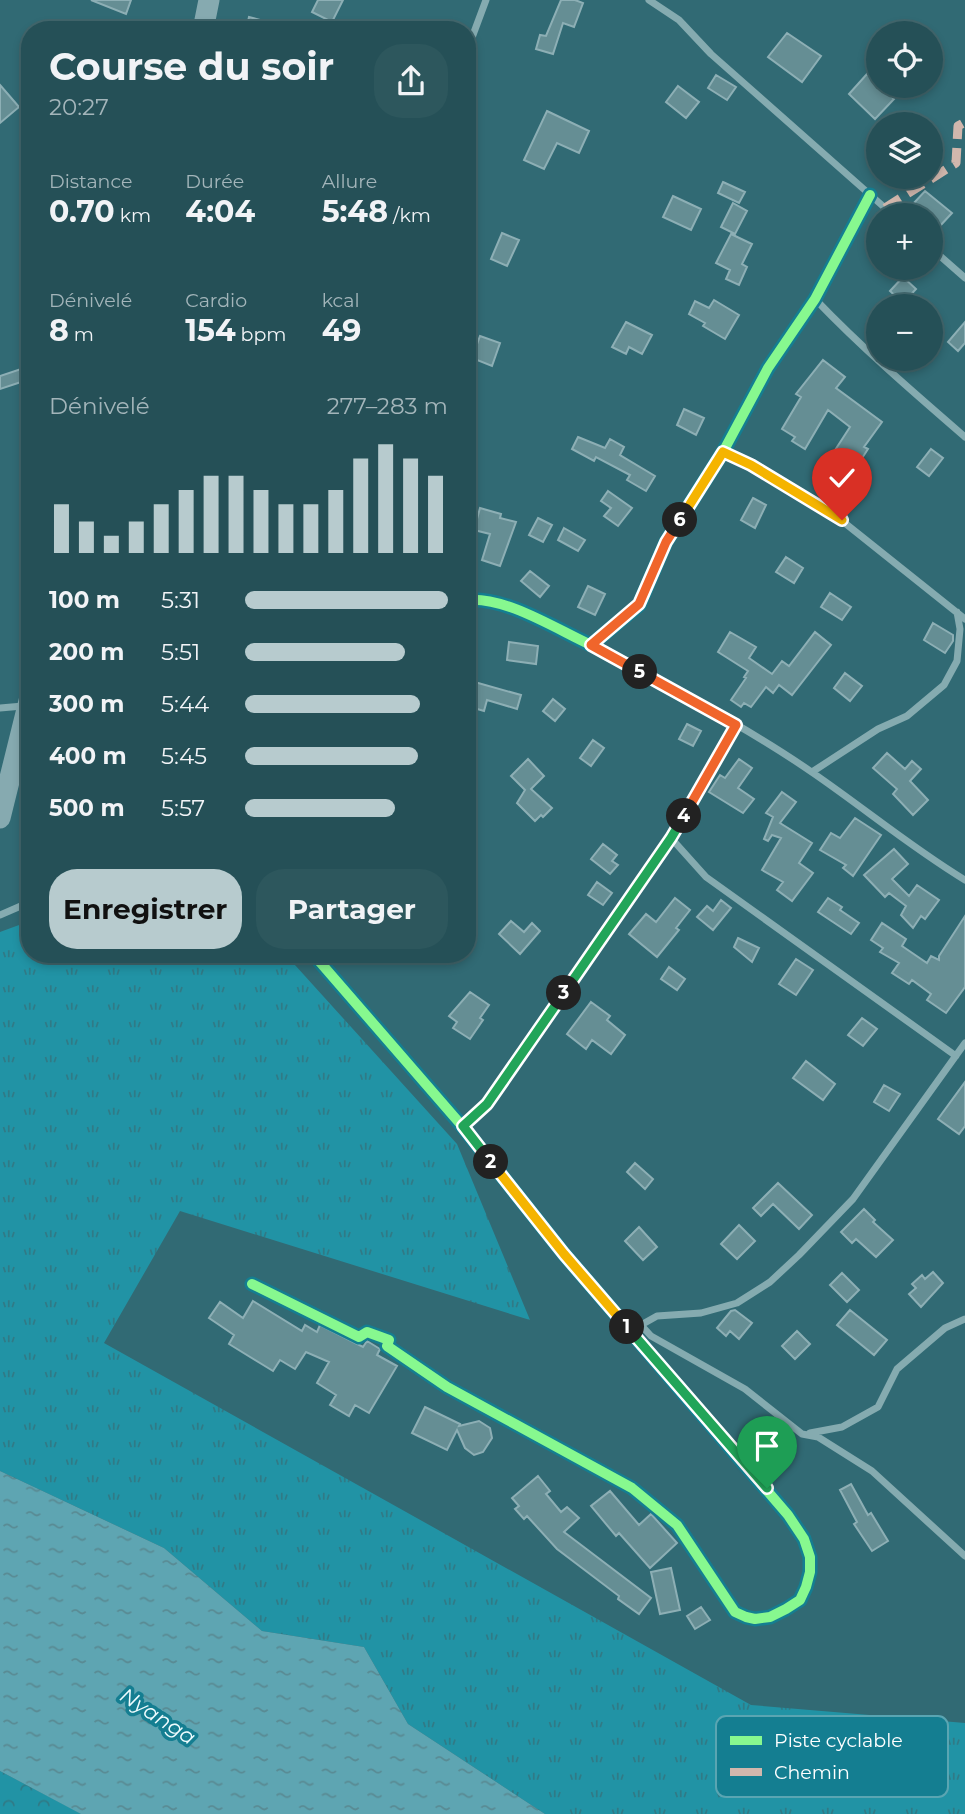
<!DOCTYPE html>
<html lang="fr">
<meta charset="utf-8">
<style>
:root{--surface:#255057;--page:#2d575d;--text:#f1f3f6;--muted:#a3b5ba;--line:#42676d;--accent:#b7cbce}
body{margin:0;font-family:Montserrat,sans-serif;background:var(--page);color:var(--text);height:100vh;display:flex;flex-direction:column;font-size:26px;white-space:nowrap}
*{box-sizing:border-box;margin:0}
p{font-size:23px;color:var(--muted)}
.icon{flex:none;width:38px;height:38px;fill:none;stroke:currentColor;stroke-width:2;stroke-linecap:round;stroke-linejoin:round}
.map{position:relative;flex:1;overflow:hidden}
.sheet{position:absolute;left:21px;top:21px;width:455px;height:942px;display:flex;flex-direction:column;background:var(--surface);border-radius:28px;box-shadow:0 4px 10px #0003,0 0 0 2px var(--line)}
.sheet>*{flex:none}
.controls{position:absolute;left:866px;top:21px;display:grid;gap:14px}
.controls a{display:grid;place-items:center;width:77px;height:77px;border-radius:50%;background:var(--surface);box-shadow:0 4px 10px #0003,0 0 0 2px var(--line);font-size:35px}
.pin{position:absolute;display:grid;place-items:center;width:60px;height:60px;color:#fff;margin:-72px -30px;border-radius:50% 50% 50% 0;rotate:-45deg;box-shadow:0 0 7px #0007}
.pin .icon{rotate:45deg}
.km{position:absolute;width:35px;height:35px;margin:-18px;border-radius:50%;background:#222;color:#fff;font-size:19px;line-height:35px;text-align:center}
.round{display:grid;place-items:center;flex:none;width:74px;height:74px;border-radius:28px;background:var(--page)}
.overview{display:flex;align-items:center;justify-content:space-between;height:119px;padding:0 28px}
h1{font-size:38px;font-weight:700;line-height:52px}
.stats{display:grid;grid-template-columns:repeat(3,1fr);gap:10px;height:119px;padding:7px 28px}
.stats div{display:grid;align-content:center}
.stats b{font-size:30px;font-weight:700}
.stats small{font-size:19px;font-weight:400}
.stats p{font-size:19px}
.chart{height:196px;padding:14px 28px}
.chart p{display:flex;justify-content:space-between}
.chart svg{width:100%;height:126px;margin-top:7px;stroke:var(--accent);stroke-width:6}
.button{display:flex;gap:14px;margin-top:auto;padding:14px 28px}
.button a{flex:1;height:80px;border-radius:28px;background:var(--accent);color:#111;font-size:28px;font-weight:700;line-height:80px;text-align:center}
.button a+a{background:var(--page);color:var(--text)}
ul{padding:0 28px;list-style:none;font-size:23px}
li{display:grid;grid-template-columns:112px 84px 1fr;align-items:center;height:52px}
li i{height:18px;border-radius:9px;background:var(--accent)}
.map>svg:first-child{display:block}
.grass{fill:url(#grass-tufts)}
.forest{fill:url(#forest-crowns)}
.water{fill:url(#water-ripples)}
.building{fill:#658e94;stroke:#8dafb5;stroke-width:2}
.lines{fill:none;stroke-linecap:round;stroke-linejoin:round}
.minor{stroke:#85abb0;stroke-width:7}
.trunk{stroke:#86aab0;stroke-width:21}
.quiet{stroke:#d1b7ad;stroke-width:9;stroke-dasharray:18 9;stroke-linecap:butt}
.cycleway-casing{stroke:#147e91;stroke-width:15}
.cycleway{stroke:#87f88f;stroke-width:10}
.split-1-casing{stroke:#fff;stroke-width:14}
.split-2-casing{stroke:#fff;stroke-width:14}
.split-3-casing{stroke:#fff;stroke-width:14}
.split-4-casing{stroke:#fff;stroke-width:14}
.split-5-casing{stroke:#fff;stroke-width:14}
.split-6-casing{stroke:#fff;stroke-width:14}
.split-7-casing{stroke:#fff;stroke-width:14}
.split-1{stroke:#22a559;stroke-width:9}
.split-2{stroke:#f5b400;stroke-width:9}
.split-3{stroke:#22a559;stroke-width:9}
.split-4{stroke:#22a559;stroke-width:9}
.split-5{stroke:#f0652b;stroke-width:9}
.split-6{stroke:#f0652b;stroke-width:9}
.split-7{stroke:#f5b400;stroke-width:9}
.labels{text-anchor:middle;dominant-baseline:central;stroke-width:7;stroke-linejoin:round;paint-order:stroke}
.water-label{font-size:21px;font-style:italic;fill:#eefcfe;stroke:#147e91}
.key{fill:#147e91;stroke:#5aa5b2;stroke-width:2}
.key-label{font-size:19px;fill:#fff}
</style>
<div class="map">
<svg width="965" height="1814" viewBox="0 0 965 1814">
<defs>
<pattern id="grass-tufts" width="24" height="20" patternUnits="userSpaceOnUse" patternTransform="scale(1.75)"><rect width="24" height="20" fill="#2193a5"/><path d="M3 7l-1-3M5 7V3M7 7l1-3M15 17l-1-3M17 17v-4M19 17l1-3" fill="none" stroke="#307a86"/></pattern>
<pattern id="forest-crowns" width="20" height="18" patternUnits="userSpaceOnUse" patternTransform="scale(1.75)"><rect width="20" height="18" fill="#2193a5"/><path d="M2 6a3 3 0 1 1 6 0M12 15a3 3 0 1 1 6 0" fill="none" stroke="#307a86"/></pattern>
<pattern id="water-ripples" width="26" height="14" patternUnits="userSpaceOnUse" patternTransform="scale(1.75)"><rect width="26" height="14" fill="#5ea5b2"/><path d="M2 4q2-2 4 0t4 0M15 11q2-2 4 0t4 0" fill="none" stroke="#598a93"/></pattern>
</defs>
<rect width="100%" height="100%" fill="#316a74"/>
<path class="grass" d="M30,921v33h255l172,190 73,176 -350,-109 -76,132 647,362 214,18v91h-420l-137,-90 -44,-77 -102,-16 -98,-83 -164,-77v-539z"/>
<path class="forest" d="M0,1771l80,42 1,1h-81z"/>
<path class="water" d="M0,1471l164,77 98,83 102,16 44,77 137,90h-464l-81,-43z"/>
<path class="building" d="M91,0h40l-5,14z
M318,0h25l-11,22 -20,-10z
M561,0h14l8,3 -9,24 -11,-4 -10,31 -17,-5 4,-14 6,1z
M249,17l33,9 -1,4h-35z
M787,33l34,23 -19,26 -34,-25z
M867,74l27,25 -19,20 -26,-25z
M716,75l20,12 -9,13 -19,-12z
M0,85l19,22 -19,16z
M678,86l21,16 -13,16 -20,-16z
M547,111l42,20 -10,22 -22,-10 -13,26 -20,-9z
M723,182l22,10 -6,11 -21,-10z
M925,191l27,22 -13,14 -8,-7v-5h-5l-13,-11z
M673,196l28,13 -10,21 -28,-13z
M733,203l14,8 -12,23 -14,-7z
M502,233l17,7 -12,26 -16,-7z
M731,234l21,10 -10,20 5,3 -8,18 -13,-6 4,-9 -14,-7z
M903,277l13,12 -13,14 -13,-12z
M714,300l25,15 -14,24 -22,-13 2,-3 -16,-9 6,-13 14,7z
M626,322l26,13 -10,19 -13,-7 -3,7 -14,-7z
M965,322v21l-7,8 -10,-9z
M480,336l20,7 -8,23 -20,-8z
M823,360l22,17 -9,11 46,34 -18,25 4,2 -20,31 -10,-6 3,-5 -13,-8 22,-34 -22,-17 -23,39 -13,-8 3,-4 -13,-8 19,-32 -5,-3z
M21,369l3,12 -24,8v-13z
M684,409l20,9 -8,17 -19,-10z
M578,437l27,11 5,-9 14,8 -4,8 35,21 -9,15 -19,-11 3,-5 -34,-18 -2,4 -22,-12z
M931,449l12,9 -14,18 -12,-9z
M608,491l24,17 -14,18 -14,-10 7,-8 -10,-7z
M753,498l13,7 -11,23 -14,-8z
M480,508l21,6 -1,4 16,4 -16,44 -18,-6 8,-26 -16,-4z
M538,518l14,7 -9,17 -14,-7z
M564,528l21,12 -7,11 -20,-11z
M786,557l17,11 -9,15 -18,-11z
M530,571l19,15 -9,11 -19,-16z
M588,586l17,8 -10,21 -17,-8z
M830,593l21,14 -9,13 -21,-13z
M933,623l20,12v6l-8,12 -21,-13z
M730,632l26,15 -7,11 23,16 10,-13 7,5 26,-34 16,13 -39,50 -13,-10 -6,8 -7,-6 -15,20 -7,-4 -3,4 -10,-7 15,-22 -2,-1 4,-6 -30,-19z
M509,642l29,4 -2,18 -29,-4z
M845,673l17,13 -12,15 -16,-13z
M471,681l50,14 -4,14 -30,-9 -3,11 -17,-5z
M553,699l12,10 -10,12 -12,-10z
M687,724l14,7 -8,15 -14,-7z
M593,740l11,8 -13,18 -11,-8z
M887,753l18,16 7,-8 9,8 -11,12 18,19 -15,15 -20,-21 4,-5 -24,-21z
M528,759l16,17 -13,13 21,19 -9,9 -2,-2 -6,6 -18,-18 8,-13 -14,-14z
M739,759l13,9 -14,20 16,11 -11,14 -34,-21 11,-17 5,3z
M782,792l14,10 -16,21 32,20 -13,20 14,10 -21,28 -15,-11 6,-8 -21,-12 19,-32 -9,-3 -4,6 -4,-2 9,-22 -7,-4z
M855,818l26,17 -28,41 -10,-8 3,-3 -26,-15 11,-17 9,5z
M603,844l14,11 -5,6 6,4 -8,9 -19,-15z
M894,849l14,15 -16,15 17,17 8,-11 22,15 -14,19 -4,-3 -8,12 -12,-13 5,-9 -17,-13 -4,4 -21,-22z
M597,882l15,11 -9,12 -15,-10z
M675,898l15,12 -14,18 3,2 -22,27 -28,-23 17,-20 10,8z
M828,898l14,9 -2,3 19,13 -8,11 -33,-22z
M721,900l10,8 -18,22 -16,-13 10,-11 6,5z
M965,916v71l-19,26 -19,-13 4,-6 -19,-14 -3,4 -17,-11 7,-10 -19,-11 3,-4 -12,-8 11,-17 24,16 -4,7 25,17 4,-7 8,4v-4z
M511,921l13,11 8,-9 8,8 -20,23 -21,-20z
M738,938l21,10 -7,14 -18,-15z
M796,959l17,11 -17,25 -17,-11z
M669,967l16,12 -8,11 -16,-11z
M470,992l19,13 -9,13 3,2 -13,19 -17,-11 4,-6 -8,-6z
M591,1002l19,14 -3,4 18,15 -14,19 -19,-14 -6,9 -19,-15z
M862,1018l15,11 -14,17 -15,-11z
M806,1061l29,23 -12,16 -30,-22z
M965,1082v44l-6,8 -21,-15z
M884,1085l16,9 -11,17 -15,-9z
M635,1163l18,16 -8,10 -18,-17z
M778,1183l34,32 -13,14 -26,-25 -12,12 -8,-8z
M864,1209l11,11 -2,2 20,18 -17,17 -20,-18 -4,4 -11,-11z
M739,1225l16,16 -18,18 -16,-15z
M639,1227l18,20 -14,13 -18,-19z
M933,1272l10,11 -22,24 -12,-13 7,-6 -4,-4 10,-9 3,4z
M842,1273l17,17 -12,12 -17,-17z
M253,1301l49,30 3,-6 12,7 3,-7 43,22 4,-6 13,8 -3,6 20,11 -28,47 -14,-8 -6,11 -19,-11 6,-10 -19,-12 12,-21 -23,-10 -11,17 -15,-9 -7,11 -44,-27 5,-9 -25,-17 11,-16 23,16z
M735,1310l17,13 -13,16 -9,-8 -4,5 -9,-8 14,-17z
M850,1310l37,30 -13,15 -37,-30z
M797,1331l13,13 -15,15 -13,-13z
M425,1407l35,17 -1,2 20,-5 11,7 2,10 -9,14 -9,3 -9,-7 -8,-18 -10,20 -35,-17z
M538,1476l12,15 -4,3 15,18 6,-5 12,11 -15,14 87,66 -12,16 -21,-15 1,-3 -62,-47 -30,-33 -3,3 -9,-10 4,-3 -7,-8z
M851,1484l17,31 3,-2 17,28 -16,10 -18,-27 3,-2 -17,-32z
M610,1491l29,34 12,-11 26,29 -27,25 -31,-35 -3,3 -25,-30z
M671,1568l9,42 -20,4 -9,-42z
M701,1607l9,13 -15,9 -8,-13z"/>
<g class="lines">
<path class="minor" d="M649,0l30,20 32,34 182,161
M467,51l19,-51
M931,248l34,30
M815,299c47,49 98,93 150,138
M723,452l28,13 90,55 124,99
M467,600c38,-4 89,29 124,45l48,-40 27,-63 57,-90 45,-84 47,-69 55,-104
M591,645c74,41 152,79 222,128 51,35 99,75 152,107
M0,708l23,-2
M812,772l66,-43 29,-13 37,-31 13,-24 3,-32 -3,-17
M671,838l35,39 250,179
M0,915l30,-13
M463,1127l24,-23 23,-31 94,-141 67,-94 65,-113
M252,1284l107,53 8,-5 22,8 -2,6 60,41 185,101 45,37 58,87 11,5 9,2 15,-2 16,-8 14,-9 6,-13 4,-15v-15l-6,-18 -16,-24 -224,-261 -101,-127 -150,-173
M617,1313l24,12 10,11 94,53 57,45 16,3 54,34 93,85
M641,1325l16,-9 44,-3 36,-10 33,-21 29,-27 54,-56 112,-156
M810,1433l32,-6 36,-20 19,-38 48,-41 20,-9"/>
<path class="trunk" d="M203,30l6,-30
M0,818l30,-121"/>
<path class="quiet" d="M885,208l71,-45 2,-37 7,-4"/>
<g class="cycleway-casing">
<path id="cycleway" d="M467,600c38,-4 89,29 124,45l48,-40 27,-63 57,-90 45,-84 47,-69 55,-104
M252,1284l107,53 8,-5 22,8 -2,6 60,41 185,101 45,37 58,87 11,5 9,2 15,-2 16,-8 14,-9 6,-13 4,-15v-15l-6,-18 -16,-24 -224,-261 -101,-127 -150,-173"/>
</g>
<use href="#cycleway" class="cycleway"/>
</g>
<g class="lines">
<g class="split-1-casing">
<path id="split-1" d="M627,1327l140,161"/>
</g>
<g class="split-2-casing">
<path id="split-2" d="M491,1162l73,92 63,73"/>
</g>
<g class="split-3-casing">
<path id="split-3" d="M491,1162l-28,-36 24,-22 77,-111"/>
</g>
<g class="split-4-casing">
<path id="split-4" d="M564,993l107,-155 13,-22"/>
</g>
<g class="split-5-casing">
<path id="split-5" d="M640,672l96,53 -52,91"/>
</g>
<g class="split-6-casing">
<path id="split-6" d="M640,672l-49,-27 48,-41 27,-62 14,-22"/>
</g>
<g class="split-7-casing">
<path id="split-7" d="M680,520l43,-68 28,13 91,55"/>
</g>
<use href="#split-1" class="split-1"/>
<use href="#split-2" class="split-2"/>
<use href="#split-3" class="split-3"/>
<use href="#split-4" class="split-4"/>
<use href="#split-5" class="split-5"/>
<use href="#split-6" class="split-6"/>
<use href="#split-7" class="split-7"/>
</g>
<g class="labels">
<g class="water-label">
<text transform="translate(158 1716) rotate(33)">Nyanga</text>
</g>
</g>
<rect x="716" y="1716" width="232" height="81" rx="10" class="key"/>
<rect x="730" y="1736" width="32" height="9" fill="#87f88f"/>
<rect x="730" y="1768" width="32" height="8" fill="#d1b7ad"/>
<g class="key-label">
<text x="774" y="1747">Piste cyclable</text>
<text x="774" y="1779">Chemin</text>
</g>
</svg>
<div class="controls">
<a><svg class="icon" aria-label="locate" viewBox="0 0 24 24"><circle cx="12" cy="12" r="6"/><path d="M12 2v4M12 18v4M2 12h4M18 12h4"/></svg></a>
<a><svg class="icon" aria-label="layers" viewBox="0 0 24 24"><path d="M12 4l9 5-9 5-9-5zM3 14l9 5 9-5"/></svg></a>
<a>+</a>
<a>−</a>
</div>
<div class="pin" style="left:767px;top:1488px;background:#1e9e55"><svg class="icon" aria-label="arrive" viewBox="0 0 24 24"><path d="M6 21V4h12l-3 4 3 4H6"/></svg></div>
<div class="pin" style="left:842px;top:520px;background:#d93025"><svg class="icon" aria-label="check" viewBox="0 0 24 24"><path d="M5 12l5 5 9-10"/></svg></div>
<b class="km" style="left:627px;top:1327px">1</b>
<b class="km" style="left:491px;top:1162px">2</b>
<b class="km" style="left:564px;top:993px">3</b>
<b class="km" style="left:684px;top:816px">4</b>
<b class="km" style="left:640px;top:672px">5</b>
<b class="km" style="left:680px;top:520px">6</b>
<section class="sheet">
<div class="overview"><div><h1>Course du soir</h1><p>20:27</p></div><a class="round"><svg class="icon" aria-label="share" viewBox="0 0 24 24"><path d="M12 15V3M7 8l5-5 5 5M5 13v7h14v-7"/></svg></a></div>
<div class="stats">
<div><p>Distance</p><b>0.70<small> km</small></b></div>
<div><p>Durée</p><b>4:04</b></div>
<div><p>Allure</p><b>5:48<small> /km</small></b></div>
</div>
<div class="stats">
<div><p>Dénivelé</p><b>8<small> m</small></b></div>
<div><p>Cardio</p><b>154<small> bpm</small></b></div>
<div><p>kcal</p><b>49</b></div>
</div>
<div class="chart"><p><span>Dénivelé</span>277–283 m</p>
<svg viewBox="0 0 160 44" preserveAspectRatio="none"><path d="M5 44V27M15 44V33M25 44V38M35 44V33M45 44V27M55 44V22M65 44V17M75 44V17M85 44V22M95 44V27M105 44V27M115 44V22M125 44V11M135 44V6M145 44V11M155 44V17"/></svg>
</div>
<ul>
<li><b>100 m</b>5:31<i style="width:100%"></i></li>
<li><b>200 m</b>5:51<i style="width:79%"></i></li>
<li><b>300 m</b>5:44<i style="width:86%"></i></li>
<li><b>400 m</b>5:45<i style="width:85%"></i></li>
<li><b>500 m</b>5:57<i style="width:74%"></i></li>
</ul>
<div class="button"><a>Enregistrer</a><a>Partager</a></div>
</section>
</div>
